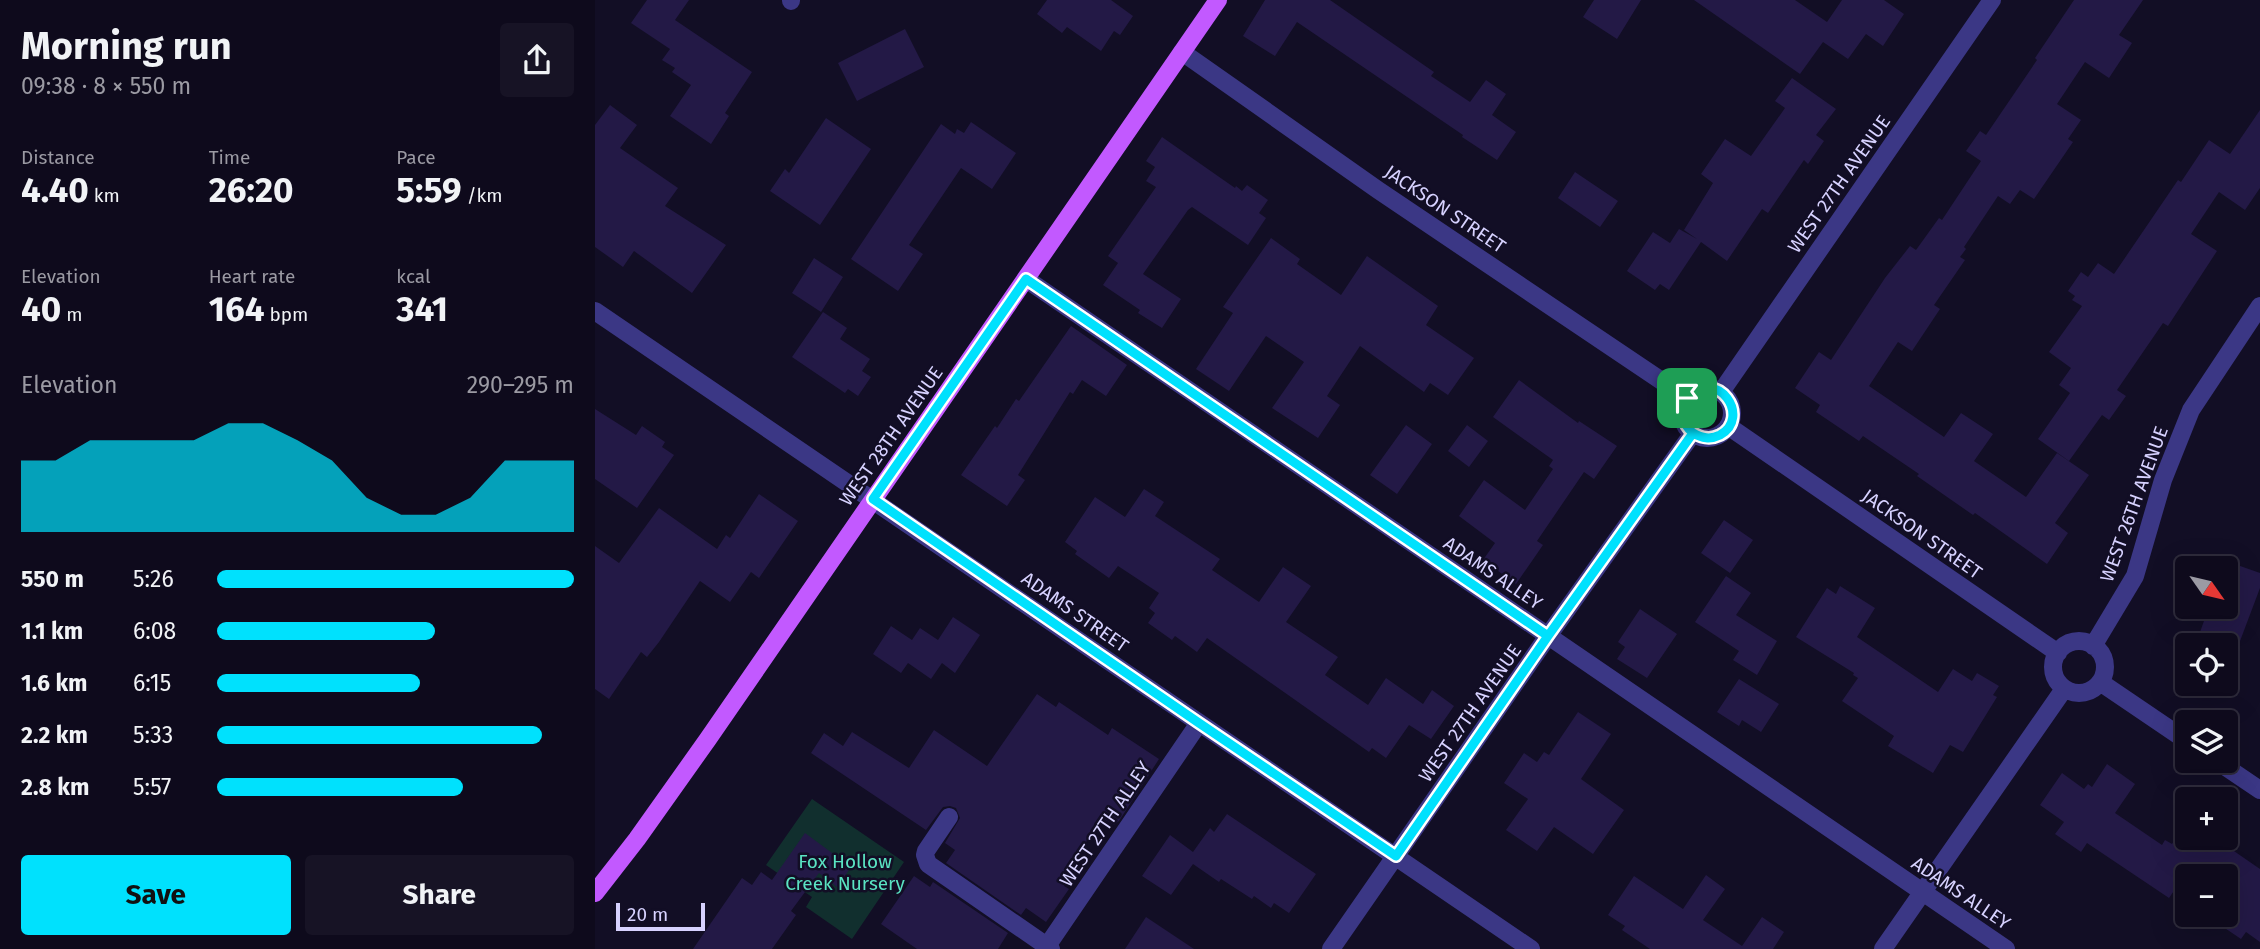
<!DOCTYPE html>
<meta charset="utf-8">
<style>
:root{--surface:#0e0a1c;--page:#171325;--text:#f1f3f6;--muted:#9b9aa3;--line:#2e2b3b;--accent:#00e1fd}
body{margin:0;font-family:"Fira Sans",sans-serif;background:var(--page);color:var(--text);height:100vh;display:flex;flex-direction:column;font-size:26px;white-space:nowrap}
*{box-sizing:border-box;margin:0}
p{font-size:23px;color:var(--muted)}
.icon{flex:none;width:38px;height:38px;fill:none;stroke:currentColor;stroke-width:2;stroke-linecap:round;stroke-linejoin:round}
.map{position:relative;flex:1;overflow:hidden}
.details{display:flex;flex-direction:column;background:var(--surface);width:595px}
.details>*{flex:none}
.needle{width:46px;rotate:124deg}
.fabs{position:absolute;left:1580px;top:556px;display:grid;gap:14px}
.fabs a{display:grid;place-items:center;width:63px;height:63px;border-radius:7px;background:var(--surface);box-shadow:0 7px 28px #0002,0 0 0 2px var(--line);font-size:35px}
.scale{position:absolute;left:21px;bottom:18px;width:89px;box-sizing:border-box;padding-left:7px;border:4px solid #d7d2ff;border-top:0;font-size:19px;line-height:24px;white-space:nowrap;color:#d7d2ff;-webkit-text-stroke:5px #120e25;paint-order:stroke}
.pin{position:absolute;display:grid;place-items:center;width:60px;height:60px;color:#fff;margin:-30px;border-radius:14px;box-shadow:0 4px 10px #0006}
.round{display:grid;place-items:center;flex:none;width:74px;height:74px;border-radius:7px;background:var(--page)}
.overview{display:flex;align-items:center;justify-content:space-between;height:119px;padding:0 21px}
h1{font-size:38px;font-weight:700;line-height:52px}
.stats{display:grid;grid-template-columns:repeat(3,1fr);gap:10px;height:119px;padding:7px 21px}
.stats div{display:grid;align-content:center}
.stats b{font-size:35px;font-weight:700}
.stats small{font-size:19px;font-weight:400}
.stats p{font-size:19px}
.chart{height:196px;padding:14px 21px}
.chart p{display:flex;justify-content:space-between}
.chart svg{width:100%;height:126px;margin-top:7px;fill:var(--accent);opacity:.7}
.button{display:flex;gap:14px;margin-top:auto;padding:14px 21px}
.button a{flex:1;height:80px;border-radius:7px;background:var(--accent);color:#111;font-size:28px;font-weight:700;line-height:80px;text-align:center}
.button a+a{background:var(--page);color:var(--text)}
ul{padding:0 21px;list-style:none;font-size:23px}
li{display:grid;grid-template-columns:112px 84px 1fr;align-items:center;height:52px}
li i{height:18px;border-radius:9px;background:var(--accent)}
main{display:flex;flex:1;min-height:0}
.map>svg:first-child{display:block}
.green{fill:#112f2e}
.building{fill:#231946}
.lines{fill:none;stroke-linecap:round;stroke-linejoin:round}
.minor{stroke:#3b3785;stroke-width:18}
.major{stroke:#c259ff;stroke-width:18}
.route-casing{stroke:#fff;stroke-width:14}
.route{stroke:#00e1fd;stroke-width:9}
.labels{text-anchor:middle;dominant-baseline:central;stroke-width:5;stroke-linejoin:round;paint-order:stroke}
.street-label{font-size:19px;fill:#d7d2ff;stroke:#120e25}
.park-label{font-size:19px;fill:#5ae3c2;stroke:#120e25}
</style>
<main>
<section class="details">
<div class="overview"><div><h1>Morning run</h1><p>09:38 · 8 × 550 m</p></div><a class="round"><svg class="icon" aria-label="share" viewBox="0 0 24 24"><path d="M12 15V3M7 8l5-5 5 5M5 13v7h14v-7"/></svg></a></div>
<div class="stats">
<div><p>Distance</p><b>4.40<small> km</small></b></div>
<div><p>Time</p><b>26:20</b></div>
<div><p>Pace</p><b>5:59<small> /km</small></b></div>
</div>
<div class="stats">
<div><p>Elevation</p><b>40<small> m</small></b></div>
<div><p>Heart rate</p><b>164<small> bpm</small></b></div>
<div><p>kcal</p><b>341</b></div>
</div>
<div class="chart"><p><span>Elevation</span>290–295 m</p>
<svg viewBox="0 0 160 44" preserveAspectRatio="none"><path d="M0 44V19L10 19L20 12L30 12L40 12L50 12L60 6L70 6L80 12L90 19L100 32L110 38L120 38L130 32L140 19L150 19L160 19V44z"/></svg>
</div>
<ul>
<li><b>550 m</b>5:26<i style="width:100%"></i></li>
<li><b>1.1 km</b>6:08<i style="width:61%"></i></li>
<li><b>1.6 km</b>6:15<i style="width:57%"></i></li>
<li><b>2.2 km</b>5:33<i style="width:91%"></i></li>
<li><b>2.8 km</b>5:57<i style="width:69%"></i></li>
</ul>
<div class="button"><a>Save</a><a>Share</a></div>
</section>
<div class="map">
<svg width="1665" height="949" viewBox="0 0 1665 949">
<rect width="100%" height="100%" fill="#120e25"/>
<path class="green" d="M217,799l92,63 -52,77 -46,-32 6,-10 -46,-32z"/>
<path class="building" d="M52,0h42l-14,20 77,52 -27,41 4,3 -18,28 -41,-28 21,-31 -19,-13 3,-4 -13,-8 8,-11 -39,-26z
M452,0h64l22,16 -13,19 -6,-4 -13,20 -34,-24 -5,6 -25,-19z
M670,0h65l104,72 -3,4 39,26 16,-22 20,14 -14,21 24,17 -19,28 -35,-23 1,-2 -166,-113 -22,34 -32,-20z
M999,0h47l-24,39 -34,-22z
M1099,0h101l32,22 15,-22h42l20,14 -21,32 -17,-12 -18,25 -25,-17 -23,32z
M1479,0h69l-24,35 13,8 -23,35 -24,-16 -28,42 24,16 -13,19 5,3 -39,57 -14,-9 -10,14 -12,-8 -34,51 2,2 -6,8 5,3 -31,45 6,4 -28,42 -14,-9 -29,44 75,51 17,-24 32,21 -19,27 52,36 31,-44 32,22 -34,48 13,10 -21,31 -72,-51 -2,2 -56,-39 2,-2 -56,-38 -4,5 -43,-29 4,-7 -25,-17 24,-36 12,8 54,-82 25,-32 6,4 23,-32 3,2 39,-59 -15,-10 14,-20 6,4 51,-75 -2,-2z
M310,29l19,38 -67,34 -19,-38z
M1197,78l44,31 -20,26 8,6 -16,23 -4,-4 -36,53 -6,-4 -35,52 -26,-19 -32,48 -9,-6 -5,6 -28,-19 26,-39 17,11 9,-14 18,10 -13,-9 29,-47 -12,-9 24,-35 26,17 34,-48 -10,-7z
M15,105l27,20 -17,23 58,40 -13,18 61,39 -34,48 -58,-42 -11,16 -28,-20v-122z
M1665,110v78l-15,22 -26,-18 -28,42 26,17 -49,75 -5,-3 -46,67 9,6 -17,24 -7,-5 -33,46 -31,-22 32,-46 -11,-8 12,-17 -22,-16 33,-46 -10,-6 3,-4 -7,-5 13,-19 7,5 10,-14 16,11 64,-94 3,2 28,-42 21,14z
M231,118l45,31 -51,76 -50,-34 15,-22 4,4z
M376,122l45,31 -24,36 -31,-21 -52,77 14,9 -25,37 -47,-32 90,-135 14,10 2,-5 7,4z
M567,137l73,51 1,-2 6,5 5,-6 21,15 -9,13 7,5 -18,27 -56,-38 -4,3 -45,64 38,25 -19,29 -24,-15 2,-3 -37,-25 15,-22 -10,-7 48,-69 -10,-6 9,-14 -9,-6z
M980,172l43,29 -18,26 -42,-29z
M676,238l29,21 -3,5 44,31 26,-39 71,50 -12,19 48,33 -26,37 -18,-12 -6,9 -64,-46 -33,50 13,9 -22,33 -46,-30 32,-46 -38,-26 -37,55 -33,-22 37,-56 -10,-6z
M219,258l29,19 -22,35 -29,-19z
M228,312l24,16 -7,11 30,20 -8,12 9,6 -13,19 -10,-7 -3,4 -53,-36z
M476,326l56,39 -21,31 -24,-16 -9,14 -3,-2 -52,83 7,5 -18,26 -46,-31 34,-49 2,2 19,-29 3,2z
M924,380l59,43 1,-2 38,25 -23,33 -10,-7 -47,69 6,4 -27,39 -33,-24 12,-17 -36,-27 25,-36 41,30 28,-41 -4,-3 4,-6 -60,-43z
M0,409l41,26 6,-9 23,16 -3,5 12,8 -37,53 -42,-29z
M811,425l26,19 -35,50 -27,-19z
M872,425l21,16 -19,26 -21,-16z
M549,489l20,13 -9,14 65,43 -8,11 47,32 24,-35 28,19 -25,36 52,35 -13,18 43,30 18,-27 37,26 9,-14 22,16 -23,33 -22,-14 -23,33 -14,-10 -3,4 -162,-114 -10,14 -22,-16 -3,4 -24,-17 7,-10 -6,-5 10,-15 -41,-27 -9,12 -34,-24 2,-3 -12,-9 30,-45 30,20z
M164,494l39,27 -39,57 -8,-6 -21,30 -30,-21 -41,61 -12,15 -6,-5 -32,47 -14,-10v-143l24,17 40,-55 58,41 9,-14 4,3z
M1129,520l29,20 -23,33 -29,-20z
M1631,561l34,12v15l-32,85h-2v-27h-31l14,-39h17v-38h-3z
M1131,576l25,17 -15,22 41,26 -20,34 -24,-15 6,-9 -44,-29z
M1245,586l35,22 -18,29 81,55 15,-23 19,12 5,-8 22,13 -6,9 4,2 -34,55 -13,-7 -17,28 -45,-27 6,-10 -52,-35 16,-23 -5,-3 1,-2 -58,-36 31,-49 9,6z
M1045,609l37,25 -30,44 -30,-19 8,-12 -7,-5z
M358,617l27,18 -25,38 -13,-10 -11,16 -23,-16 -7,10 -28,-19 18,-28 21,14 8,-12 18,12z
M1144,679l40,25 -18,28 -19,-12 -3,6 -22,-14z
M442,694l19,13 3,-5 49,33 4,-7 47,31 -40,62 -5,4 -12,-7 -37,56 5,3 -6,9 5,3 -23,33 -20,-14 -5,7 -75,-52 9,-13 -10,-7 15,-25 -4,-10 -6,-2 -7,1 -17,23 -115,-77 13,-20 19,13 9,-14 57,36 25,-38 53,36z
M983,712l33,22 -30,45 43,31 -31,44 -39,-27 -17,24 -31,-21 22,-31 -24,-16 20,-30 13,9 7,-10 5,3z
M1512,764l28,20 -20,29 47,32 3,-5 7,4 4,-6h34l19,13 2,-2 29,20v73l-14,-10 -5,7 -31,-21 2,-3h14v-38h-25l-12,-8 -20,29 -82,-55 -6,9 -26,-18 9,-12 -24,-17 22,-32 22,16 4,-5 4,3z
M632,814l89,60 -27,39 -15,-10 -3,5 -17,-12 -2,3 -31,-20 -2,3 -26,-18 -22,31 -29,-19 28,-41 23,17 17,-24 4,4z
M210,833l46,34 -14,20 -18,-14 -28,38 5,4 -24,34h-79l49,-71 10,7 9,-13 11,8z
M1111,875l19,14 -22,31 39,26 20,-29 22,15 -11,17h-123l-28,-19 3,-4 -17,-11 26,-39 49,33z
M319,876l16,11 3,-5 75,51 -10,16h-81l-36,-25z
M551,917l48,32h-69z"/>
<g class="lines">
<path class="minor" d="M196,0v1
M587,52l196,138 309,208
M431,279l980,670
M0,311l936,638
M1087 413a25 25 0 1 1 50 0a25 25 0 1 1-50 0Z
M1126,392l271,-392
M1133,426l330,227
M1458 667a26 26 0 1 1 52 0a26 26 0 1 1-52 0Z
M1498,646l42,-70 28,-96 28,-70 69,-104
M1505,682l87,59
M1622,761l43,29
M354,817l-23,34 -1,4 3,9 123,85
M450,949l154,-226
M736,949l217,-313 145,-203
M1288,949l181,-260"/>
<path class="major" d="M0,893l42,-54 71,-100 510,-739"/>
</g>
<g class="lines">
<g class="route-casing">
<path id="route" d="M1092,398c-7,13 -5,26 6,35l-145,203 -522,-357 -153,220 326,224 197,133 152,-220 145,-203c9,5 17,7 27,2 32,-17 -2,-69 -33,-37"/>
</g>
<use href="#route" class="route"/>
</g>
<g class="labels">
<g class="street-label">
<text transform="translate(1244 184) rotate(-55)">WEST 27TH AVENUE</text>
<text transform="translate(850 209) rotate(34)">JACKSON STREET</text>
<text transform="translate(296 436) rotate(-55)">WEST 28TH AVENUE</text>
<text transform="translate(1539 504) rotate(-70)">WEST 26TH AVENUE</text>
<text transform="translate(1327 534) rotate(35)">JACKSON STREET</text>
<text transform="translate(898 573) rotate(34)">ADAMS ALLEY</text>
<text transform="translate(480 612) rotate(35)">ADAMS STREET</text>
<text transform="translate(875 713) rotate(-55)">WEST 27TH AVENUE</text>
<text transform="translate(510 824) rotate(-56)">WEST 27TH ALLEY</text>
<text transform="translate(1366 893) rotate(34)">ADAMS ALLEY</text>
</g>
<g class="park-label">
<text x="250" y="861">Fox Hollow<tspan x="250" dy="22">Creek Nursery</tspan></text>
</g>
</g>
</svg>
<div class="fabs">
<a><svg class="needle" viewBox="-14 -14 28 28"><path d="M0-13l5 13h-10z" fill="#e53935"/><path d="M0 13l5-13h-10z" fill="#9b9aa3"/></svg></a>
<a><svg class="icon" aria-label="locate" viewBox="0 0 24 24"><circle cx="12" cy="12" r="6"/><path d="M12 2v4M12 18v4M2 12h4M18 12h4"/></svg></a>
<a><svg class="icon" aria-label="layers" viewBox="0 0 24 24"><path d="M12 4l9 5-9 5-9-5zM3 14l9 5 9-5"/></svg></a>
<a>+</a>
<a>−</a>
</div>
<div class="scale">20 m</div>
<div class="pin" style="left:1092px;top:398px;background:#1e9e55"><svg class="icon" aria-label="arrive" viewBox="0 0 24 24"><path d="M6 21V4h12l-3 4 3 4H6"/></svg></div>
</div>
</main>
